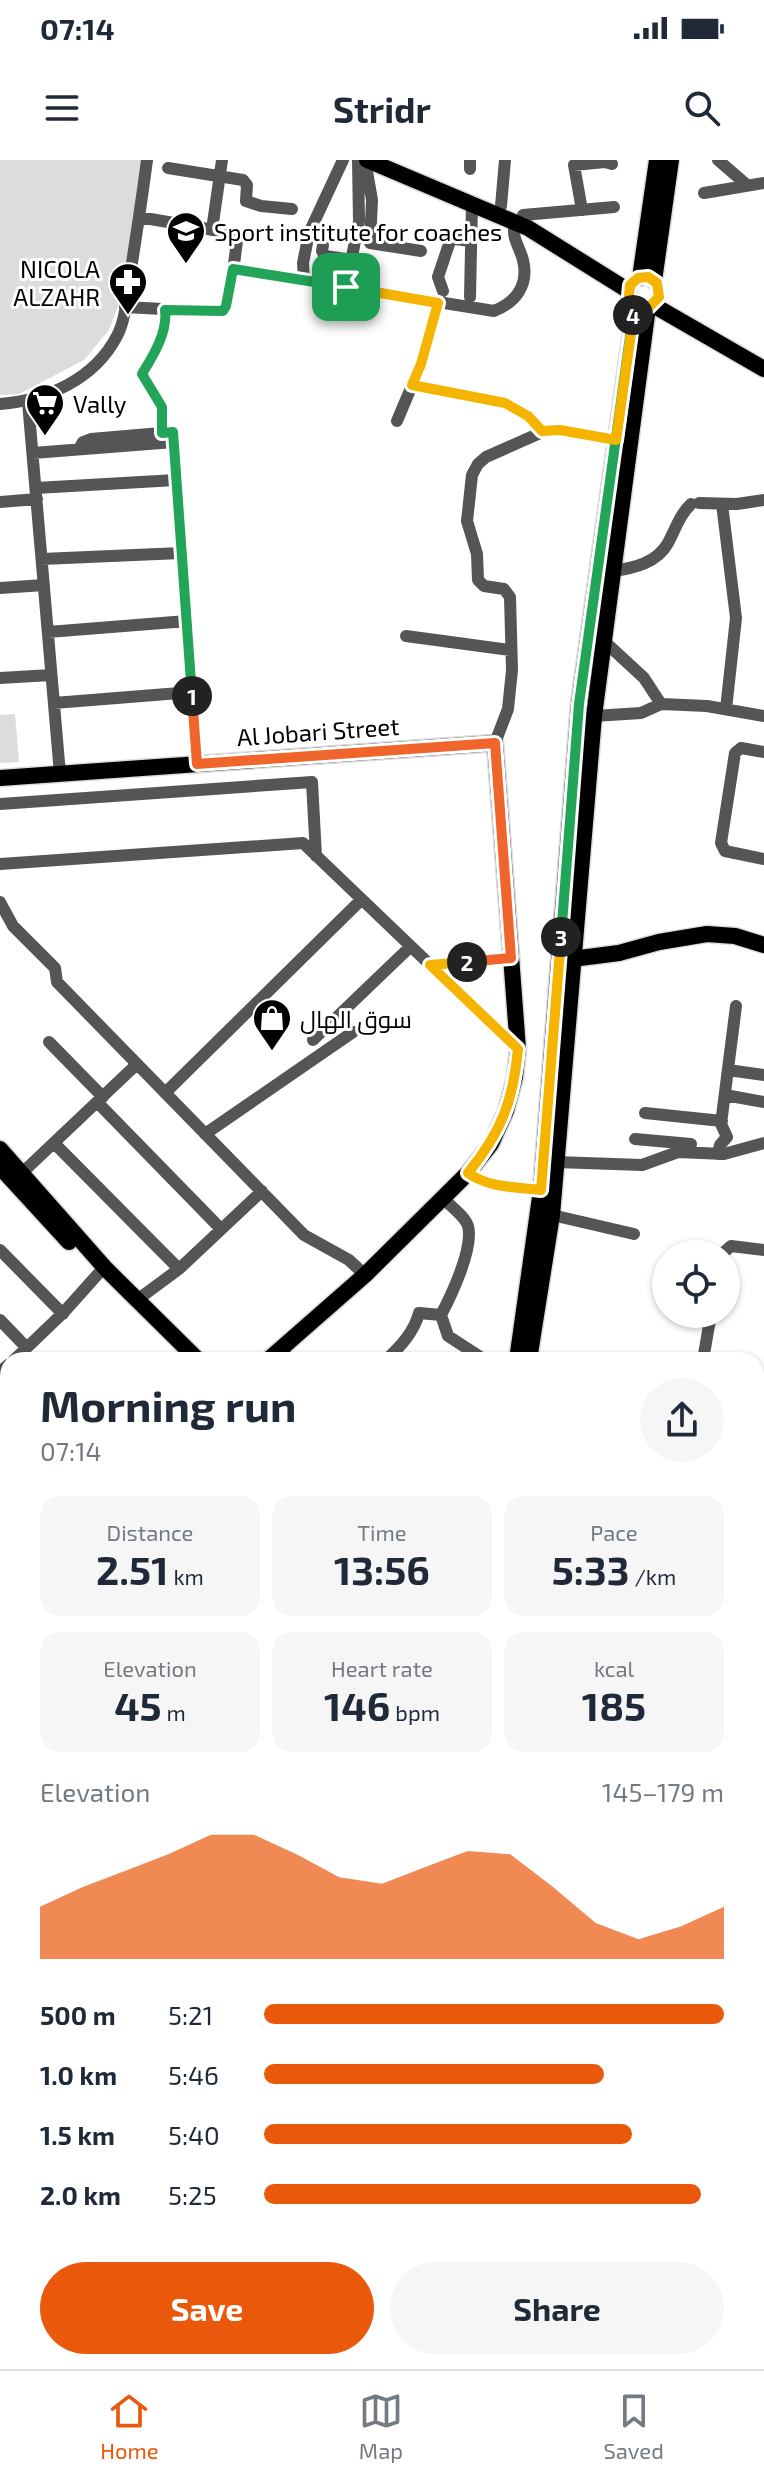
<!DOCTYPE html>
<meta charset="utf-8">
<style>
:root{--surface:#fff;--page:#f6f6f7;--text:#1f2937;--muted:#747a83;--line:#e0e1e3;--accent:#ea580c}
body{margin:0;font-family:"Exo 2",Cairo,sans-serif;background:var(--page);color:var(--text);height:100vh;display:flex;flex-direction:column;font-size:30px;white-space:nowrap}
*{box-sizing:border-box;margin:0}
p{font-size:26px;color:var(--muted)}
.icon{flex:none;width:44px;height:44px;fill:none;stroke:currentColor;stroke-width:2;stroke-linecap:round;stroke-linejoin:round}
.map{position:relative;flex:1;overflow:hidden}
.details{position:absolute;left:0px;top:1192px;width:764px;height:1018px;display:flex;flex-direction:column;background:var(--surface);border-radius:24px 24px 0 0;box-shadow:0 2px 6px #0004}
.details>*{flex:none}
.controls{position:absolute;left:652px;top:1080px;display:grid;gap:16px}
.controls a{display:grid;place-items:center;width:88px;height:88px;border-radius:50%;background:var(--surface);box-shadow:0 2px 6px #0004;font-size:40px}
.pin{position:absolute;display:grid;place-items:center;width:68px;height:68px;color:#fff;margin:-34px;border-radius:16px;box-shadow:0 4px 12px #0006}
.km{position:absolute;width:40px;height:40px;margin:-20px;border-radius:50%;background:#222;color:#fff;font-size:22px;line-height:40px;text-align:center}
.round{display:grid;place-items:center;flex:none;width:84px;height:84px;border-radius:42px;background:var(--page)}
.headline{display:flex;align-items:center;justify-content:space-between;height:136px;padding:0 40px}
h1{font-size:44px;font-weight:700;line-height:60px}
.metrics{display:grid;grid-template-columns:repeat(3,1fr);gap:12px;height:136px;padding:8px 40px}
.metrics div{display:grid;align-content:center;border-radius:20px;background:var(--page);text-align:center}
.metrics b{font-size:40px;font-weight:700}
.metrics small{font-size:22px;font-weight:400}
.metrics p{font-size:22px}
.chart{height:224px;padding:16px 40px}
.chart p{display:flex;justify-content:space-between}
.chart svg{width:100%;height:144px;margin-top:8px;fill:var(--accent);opacity:.7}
.button{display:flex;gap:16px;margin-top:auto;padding:16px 40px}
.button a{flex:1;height:92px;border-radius:48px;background:var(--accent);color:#fff;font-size:32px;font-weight:700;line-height:92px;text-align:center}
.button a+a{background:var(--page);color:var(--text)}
ul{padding:0 40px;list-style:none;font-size:26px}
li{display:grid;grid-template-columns:128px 96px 1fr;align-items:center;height:60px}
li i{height:20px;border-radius:10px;background:var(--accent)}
.status{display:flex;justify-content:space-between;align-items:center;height:56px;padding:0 40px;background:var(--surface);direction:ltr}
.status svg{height:22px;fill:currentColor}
header{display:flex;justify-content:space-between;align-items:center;height:104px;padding:0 40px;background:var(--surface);font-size:36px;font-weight:700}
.tab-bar{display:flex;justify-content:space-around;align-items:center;height:112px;border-top:2px solid var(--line);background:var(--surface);font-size:22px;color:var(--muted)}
.tab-bar a{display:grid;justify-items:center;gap:4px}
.tab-bar .selected{color:var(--accent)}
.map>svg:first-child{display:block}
.green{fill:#dcdcdc}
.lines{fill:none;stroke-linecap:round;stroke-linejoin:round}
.river{stroke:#a3a3a3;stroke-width:16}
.major-casing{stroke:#dbdbdb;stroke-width:19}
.minor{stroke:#555;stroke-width:12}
.major{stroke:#000;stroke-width:16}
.split-1-casing{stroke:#fff;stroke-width:16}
.split-2-casing{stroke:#fff;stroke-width:16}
.split-3-casing{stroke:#fff;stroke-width:16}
.split-4-casing{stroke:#fff;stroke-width:16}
.split-5-casing{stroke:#fff;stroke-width:16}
.split-1{stroke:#22a559;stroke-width:10}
.split-2{stroke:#f0652b;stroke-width:10}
.split-3{stroke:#f5b400;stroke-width:10}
.split-4{stroke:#22a559;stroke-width:10}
.split-5{stroke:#f5b400;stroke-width:10}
.labels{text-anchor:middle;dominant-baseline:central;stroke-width:6;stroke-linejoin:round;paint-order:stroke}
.poi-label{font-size:24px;fill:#000;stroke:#fff;text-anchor:start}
.street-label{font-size:24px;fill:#000;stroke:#fff}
</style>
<div class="status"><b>07:14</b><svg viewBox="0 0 49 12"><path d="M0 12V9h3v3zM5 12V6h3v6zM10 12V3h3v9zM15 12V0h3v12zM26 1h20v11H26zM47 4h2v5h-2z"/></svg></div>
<header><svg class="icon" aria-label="menu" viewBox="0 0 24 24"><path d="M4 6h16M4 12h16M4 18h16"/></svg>Stridr<svg class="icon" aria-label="search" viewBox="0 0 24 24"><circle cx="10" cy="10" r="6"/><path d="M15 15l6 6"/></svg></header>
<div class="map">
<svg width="764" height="2209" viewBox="0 0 764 2209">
<rect width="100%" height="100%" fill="#fff"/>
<path class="green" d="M0,0h143l-22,139 -12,31 -25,30 -65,34 -19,1z
M15,554l4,48 -19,1v-48z
M0,1862l8,1v90l-6,27 -2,-1z
M756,2176l8,3v30h-111l-1,-7h104z"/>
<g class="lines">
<path class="river" d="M0,1304l8,7
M0,1443l8,9
M756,1759l8,-9
M756,2014l8,-2
M292,2202l3,7
M338,2202l8,7
M509,2209l1,-7"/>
<g class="major-casing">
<path id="major" d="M367,0l161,68 101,63
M640,118l17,-118
M654,121l17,-121
M653,145l111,64
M0,618l495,-35 23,306 -3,28 -9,34 -15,33 -23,29 -103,102 -97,85
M572,799l47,-6 40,-11 48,-8 28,2 29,9
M0,989l106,120 92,91
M0,1007l69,75
M517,1200l24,-170 38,-486 56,-400
M529,1200l23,-145 42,-499 54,-409
M756,1521l8,1
M756,1535l8,2
M380,2209v-7"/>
</g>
<path class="minor" d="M365,0l7,40 -2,43 51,8
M470,0v9
M718,0l29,25
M168,8l75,12 4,5 -1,16 15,5 31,3
M704,33l60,-10
M501,46l4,-46
M582,50l-8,-45 31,-3 7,2
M523,55l91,-8
M212,70l10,-70
M323,85l-1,6 3,5 27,4
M233,109l261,42c22,-9 35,-26 29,-51 -4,-15 -12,-22 -8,-38
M304,120l-1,-17 6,-30 34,-73
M346,127l13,-66 -1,-61
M443,131l-5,-14 12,-36 5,-2 16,2
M470,137l2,-94
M125,147l95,5c12,-9 14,-54 17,-70l-6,-9 -92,-16
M412,225l93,18 23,13 14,15
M28,242l32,372
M0,244c47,-4 94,-24 117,-68 9,-17 10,-41 13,-60 6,-39 12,-77 17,-116
M397,261l24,-57 17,-61
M162,273v-26l-20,-33c11,-18 26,-42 23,-64
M79,289l4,-7 8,-3 82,-7 24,332
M33,293l141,-11
M36,328l140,-8
M0,342l37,-3
M699,343l38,1 27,-4
M722,344l14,114 -10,91
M42,399l139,-6
M613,411c21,-3 44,-8 55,-28 8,-15 11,-27 23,-39
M0,428l44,-3
M48,472l139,-11
M406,476l104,14
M604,481l40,37 17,26
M0,518l51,-3
M54,543l138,-11
M594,556l47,-3 20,-9 46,2 57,10
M495,583l13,-34 4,-39 -2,-73 -6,-8 -20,-3 -6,-6 -1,-26 -10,-33 5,-46 6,-11 8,-7 61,-27 69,10
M764,592l-23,-4 -6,5 -14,90 4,8 39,8
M0,644l312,-22 4,74
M0,704l303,-21 215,206
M0,742l13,24 42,42 2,14 247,253 45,25 16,15
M430,805l81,-7
M313,880l97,-93
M49,882l54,55
M728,910l36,5
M165,933l196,-193
M725,935l39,7
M98,943l123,126
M645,953l77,8
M205,974l148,-102
M635,979l56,5
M55,984l124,125
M718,994l2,-9 7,-8 -6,-13 15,-118
M556,1002l86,3 36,-13 46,2 40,-11
M23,1012l114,-108
M468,1013l28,12 45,5
M552,1055l82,19
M0,1090l63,64
M722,1094l9,-8 33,4
M137,1140l42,-31 83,-78
M441,1155c10,-19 33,-67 27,-89 -3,-10 -18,-20 -25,-28
M0,1160l27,28
M277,1191l17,9
M14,1200l50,-48 34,-38
M386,1200c15,-14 28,-28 33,-47l22,2 7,21 37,24
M703,1200l8,-46
M0,1212l8,-7
M756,1253l8,1
M756,1396l8,1
M0,1681h8
M756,1784h8
M0,1852l8,1
M302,2202l8,7"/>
<use href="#major" class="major"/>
</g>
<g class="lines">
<g class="split-1-casing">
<path id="split-1" d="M192,536l-19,-264 -11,1v-26l-20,-33c11,-18 26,-42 23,-64l58,1 3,-5 7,-37 113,18"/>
</g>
<g class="split-2-casing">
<path id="split-2" d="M192,536l5,68 298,-21 16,215 -44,4"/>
</g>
<g class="split-3-casing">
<path id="split-3" d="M467,802l-37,3 88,84c-5,53 -17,83 -50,124 21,15 48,14 73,17l20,-253"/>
</g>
<g class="split-4-casing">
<path id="split-4" d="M561,777l18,-233 54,-389"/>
</g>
<g class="split-5-casing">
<path id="split-5" d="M346,127l92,16 -17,61 -9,21 93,18 23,13 14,15 18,-1 56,10 19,-136 14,3 10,-10 -2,-14 -9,-6 -10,1 -8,7 -1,11 6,8 -2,11"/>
</g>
<use href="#split-1" class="split-1"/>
<use href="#split-2" class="split-2"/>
<use href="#split-3" class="split-3"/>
<use href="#split-4" class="split-4"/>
<use href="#split-5" class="split-5"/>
</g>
<defs>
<g id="university-pin" transform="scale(2)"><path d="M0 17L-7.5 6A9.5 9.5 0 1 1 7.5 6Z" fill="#000" stroke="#fff"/><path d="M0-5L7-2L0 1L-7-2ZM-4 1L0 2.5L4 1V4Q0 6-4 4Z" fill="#fff"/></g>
<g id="pharmacy-pin" transform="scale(2)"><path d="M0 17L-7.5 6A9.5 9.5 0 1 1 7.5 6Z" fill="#000" stroke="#fff"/><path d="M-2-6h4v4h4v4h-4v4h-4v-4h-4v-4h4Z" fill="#fff"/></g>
<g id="supermarket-pin" transform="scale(2)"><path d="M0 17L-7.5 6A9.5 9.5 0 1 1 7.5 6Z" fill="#000" stroke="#fff"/><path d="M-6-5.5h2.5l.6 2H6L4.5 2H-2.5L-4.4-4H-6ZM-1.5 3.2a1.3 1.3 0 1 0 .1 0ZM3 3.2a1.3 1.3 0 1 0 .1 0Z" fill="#fff"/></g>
<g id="shop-pin" transform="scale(2)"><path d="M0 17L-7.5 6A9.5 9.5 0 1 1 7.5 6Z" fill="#000" stroke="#fff"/><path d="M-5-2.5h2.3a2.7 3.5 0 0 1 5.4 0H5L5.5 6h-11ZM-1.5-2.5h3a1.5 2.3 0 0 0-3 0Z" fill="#fff"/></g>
</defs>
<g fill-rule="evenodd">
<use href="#university-pin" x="186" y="71"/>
<use href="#pharmacy-pin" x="128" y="122"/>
<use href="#supermarket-pin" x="45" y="243"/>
<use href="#shop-pin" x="272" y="858"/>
</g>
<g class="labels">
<g class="poi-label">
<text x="214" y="71">Sport institute for coaches</text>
<text x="100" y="108" text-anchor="end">NICOLA<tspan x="100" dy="28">ALZAHR</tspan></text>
<text x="73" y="243">Vally</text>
<text x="300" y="858">سوق الهال</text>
</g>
<g class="street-label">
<text transform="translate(318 571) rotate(-4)">Al Jobari Street</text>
</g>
</g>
</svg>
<div class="controls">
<a><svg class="icon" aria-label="locate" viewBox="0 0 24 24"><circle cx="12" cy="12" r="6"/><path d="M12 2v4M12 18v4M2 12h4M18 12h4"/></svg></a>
</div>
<div class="pin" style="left:346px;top:127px;background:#1e9e55"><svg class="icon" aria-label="arrive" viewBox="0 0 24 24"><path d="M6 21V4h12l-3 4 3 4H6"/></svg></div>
<b class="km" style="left:192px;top:536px">1</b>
<b class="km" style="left:467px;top:802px">2</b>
<b class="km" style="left:561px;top:777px">3</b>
<b class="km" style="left:633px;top:155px">4</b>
<section class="details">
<div class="headline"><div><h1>Morning run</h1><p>07:14</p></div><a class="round"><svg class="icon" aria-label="share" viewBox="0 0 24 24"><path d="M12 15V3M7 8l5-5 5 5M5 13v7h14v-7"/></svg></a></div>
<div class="metrics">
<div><p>Distance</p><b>2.51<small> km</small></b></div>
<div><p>Time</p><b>13:56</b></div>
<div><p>Pace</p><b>5:33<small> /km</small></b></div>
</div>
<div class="metrics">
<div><p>Elevation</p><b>45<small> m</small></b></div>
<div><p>Heart rate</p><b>146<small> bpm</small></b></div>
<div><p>kcal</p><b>185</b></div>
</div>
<div class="chart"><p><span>Elevation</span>145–179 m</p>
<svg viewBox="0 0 160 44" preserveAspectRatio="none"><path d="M0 44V28L10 22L20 17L30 12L40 6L50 6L60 12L70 19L80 21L90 16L100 11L110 12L120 22L130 33L140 38L150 34L160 28V44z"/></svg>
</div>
<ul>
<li><b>500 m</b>5:21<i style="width:100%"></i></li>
<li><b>1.0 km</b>5:46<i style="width:74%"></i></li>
<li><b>1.5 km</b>5:40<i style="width:80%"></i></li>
<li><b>2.0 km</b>5:25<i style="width:95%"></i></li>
</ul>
<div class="button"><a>Save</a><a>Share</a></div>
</section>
</div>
<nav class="tab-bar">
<a class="selected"><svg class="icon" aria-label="home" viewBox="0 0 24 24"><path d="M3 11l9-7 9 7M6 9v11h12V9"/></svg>Home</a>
<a><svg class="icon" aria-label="map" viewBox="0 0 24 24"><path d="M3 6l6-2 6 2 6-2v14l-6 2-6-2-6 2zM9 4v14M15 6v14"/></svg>Map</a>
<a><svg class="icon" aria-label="saved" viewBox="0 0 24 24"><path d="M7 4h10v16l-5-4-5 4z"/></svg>Saved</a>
</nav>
